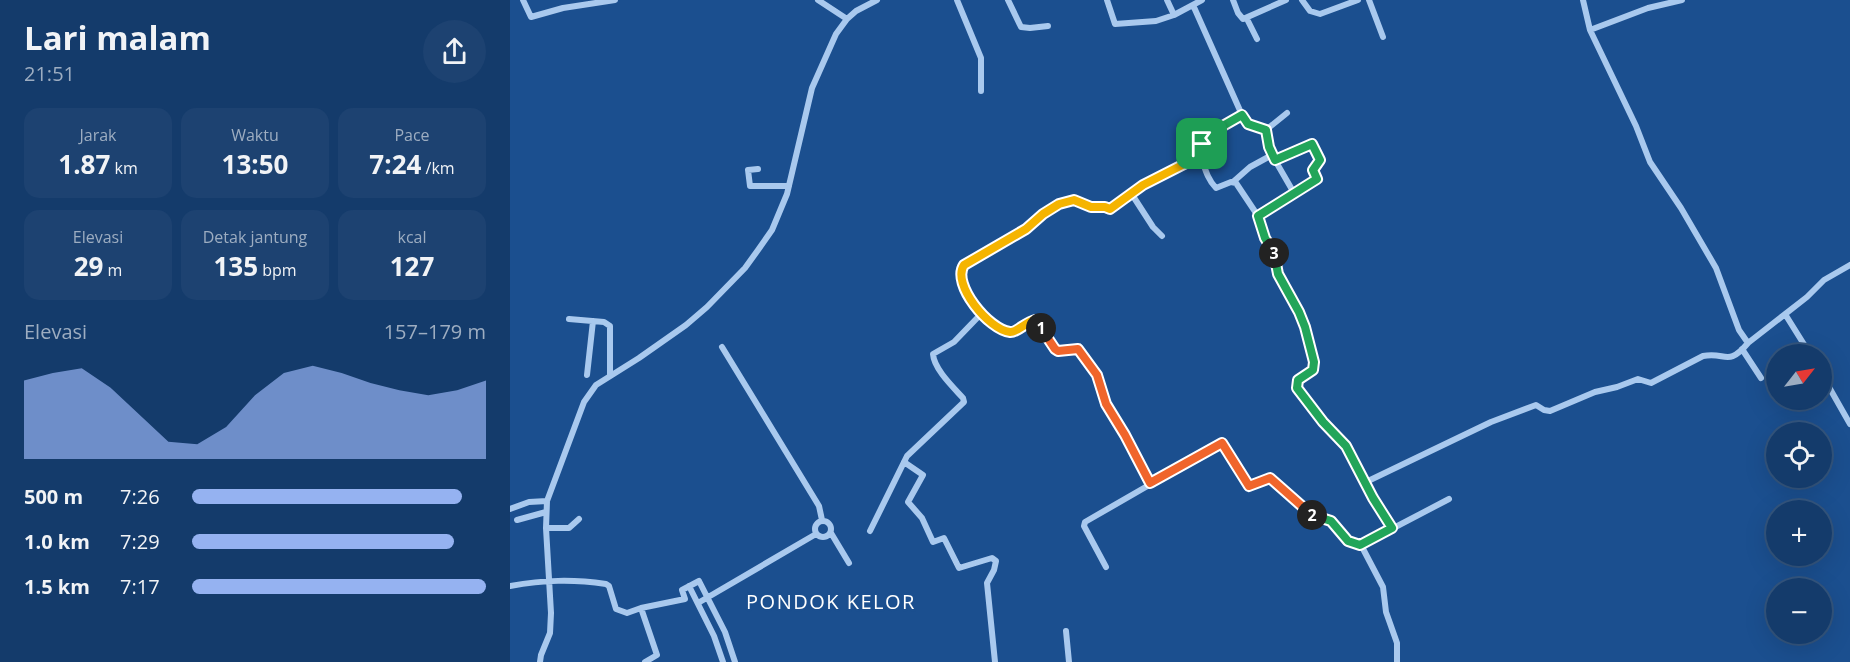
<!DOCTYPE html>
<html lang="id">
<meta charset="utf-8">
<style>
:root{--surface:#143b6b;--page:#1d4271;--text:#f1f3f6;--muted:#9dadc1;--line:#33557e;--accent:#95b2f1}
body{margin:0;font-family:"Open Sans",sans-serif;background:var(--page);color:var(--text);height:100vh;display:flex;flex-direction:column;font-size:22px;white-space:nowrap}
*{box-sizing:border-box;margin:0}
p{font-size:20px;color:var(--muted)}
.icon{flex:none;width:33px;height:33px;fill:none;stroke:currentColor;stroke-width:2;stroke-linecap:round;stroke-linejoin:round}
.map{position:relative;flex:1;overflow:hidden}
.sheet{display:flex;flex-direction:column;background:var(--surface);width:510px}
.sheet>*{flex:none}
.needle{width:39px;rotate:59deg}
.fabs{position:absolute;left:1256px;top:344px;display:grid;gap:12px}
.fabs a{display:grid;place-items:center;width:66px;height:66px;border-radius:50%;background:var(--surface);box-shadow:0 6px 24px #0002,0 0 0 2px var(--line);font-size:30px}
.pin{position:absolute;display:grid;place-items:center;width:51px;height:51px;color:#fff;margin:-26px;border-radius:12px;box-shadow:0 3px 9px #0006}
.km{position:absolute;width:30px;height:30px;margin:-15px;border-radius:50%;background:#222;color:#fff;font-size:16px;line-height:30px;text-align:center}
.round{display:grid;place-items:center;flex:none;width:63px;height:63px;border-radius:32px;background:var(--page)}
.summary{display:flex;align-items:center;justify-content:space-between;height:102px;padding:0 24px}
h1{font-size:33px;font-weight:700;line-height:45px}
.stats{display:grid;grid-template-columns:repeat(3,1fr);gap:9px;height:102px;padding:6px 24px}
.stats div{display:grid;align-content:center;border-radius:15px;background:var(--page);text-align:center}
.stats b{font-size:26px;font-weight:700}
.stats small{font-size:16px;font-weight:400}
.stats p{font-size:16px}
.chart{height:168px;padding:12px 24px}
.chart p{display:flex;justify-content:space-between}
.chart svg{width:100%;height:108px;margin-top:6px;fill:var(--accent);opacity:.7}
ul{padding:0 24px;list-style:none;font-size:20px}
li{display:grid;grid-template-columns:96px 72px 1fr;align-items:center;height:45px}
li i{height:15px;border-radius:8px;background:var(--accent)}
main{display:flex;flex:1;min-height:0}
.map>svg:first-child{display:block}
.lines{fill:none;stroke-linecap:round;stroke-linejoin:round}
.street{stroke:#a9c9ee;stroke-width:6}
.split-1-casing{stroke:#fff;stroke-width:12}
.split-2-casing{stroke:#fff;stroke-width:12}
.split-3-casing{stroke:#fff;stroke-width:12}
.split-4-casing{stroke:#fff;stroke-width:12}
.split-1{stroke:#f5b400;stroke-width:8}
.split-2{stroke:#f0652b;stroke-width:8}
.split-3{stroke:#22a559;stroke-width:8}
.split-4{stroke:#22a559;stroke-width:8}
.labels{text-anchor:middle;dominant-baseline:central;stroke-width:4.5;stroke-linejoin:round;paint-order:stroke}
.quarter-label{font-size:20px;letter-spacing:1.5px;fill:#fff;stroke:#1b4f8f}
</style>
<main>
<section class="sheet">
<div class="summary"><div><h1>Lari malam</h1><p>21:51</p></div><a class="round"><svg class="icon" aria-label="share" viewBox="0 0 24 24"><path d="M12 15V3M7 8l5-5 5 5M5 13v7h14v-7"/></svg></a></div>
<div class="stats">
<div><p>Jarak</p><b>1.87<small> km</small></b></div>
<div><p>Waktu</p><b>13:50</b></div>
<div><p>Pace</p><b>7:24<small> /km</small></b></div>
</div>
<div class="stats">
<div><p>Elevasi</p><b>29<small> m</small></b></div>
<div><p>Detak jantung</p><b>135<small> bpm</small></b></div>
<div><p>kcal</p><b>127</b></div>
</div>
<div class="chart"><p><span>Elevasi</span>157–179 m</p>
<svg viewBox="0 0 160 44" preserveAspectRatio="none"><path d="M0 44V12L10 9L20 7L30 15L40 26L50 37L60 38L70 31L80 18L90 9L100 6L110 9L120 13L130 16L140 18L150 16L160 12V44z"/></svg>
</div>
<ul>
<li><b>500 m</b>7:26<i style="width:92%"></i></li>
<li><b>1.0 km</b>7:29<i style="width:89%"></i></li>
<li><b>1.5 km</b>7:17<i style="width:100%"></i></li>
</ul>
</section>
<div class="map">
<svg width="1340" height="662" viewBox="0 0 1340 662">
<rect width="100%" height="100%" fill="#1b4f8f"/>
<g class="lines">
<path class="street" d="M13,0l8,17 32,-9 52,-8
M308,0l29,19
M447,0l24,58v33
M498,0l13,27 9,1 18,-2
M597,0l8,24 41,-3 18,-6
M657,0l7,15 28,-15
M723,0l5,13 5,6 43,-19
M792,0l8,11 10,3 38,-14
M859,0l14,37
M1073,0l7,30
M1172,0l-34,8 -58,22 46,96 14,36 31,46 35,60 23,62 9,13 59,-46 17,-17 26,-15
M683,5l49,110c-19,10 -50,20 -39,48 3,9 6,18 13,25l15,-6 5,1 22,33 7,22 8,14 5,22 21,38 6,15 9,35 -1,8 -15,10 -1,8 25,34 24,24 46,82
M737,19l10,20
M732,115l6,9 18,6 6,25 22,38 -36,23
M756,130l21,-17
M765,160l37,-16 8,13 -1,7 -6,6 4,9 -23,14
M248,169l-10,1 2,16h39
M723,182l17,-15 22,-12
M621,193l22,34 9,9
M1275,314l25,40
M59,319l35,3 6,4v49
M212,347l97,159 3,14
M1232,349l19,29
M1311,373l29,51
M77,375l6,-54
M394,462l19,13 -15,27 14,16 11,24 11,-4 15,30 33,-10 4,3 -2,9 -7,13 8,79
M856,482l125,-60 45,-17 8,5 6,1 45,-19 22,-5 21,-8 13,4 52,-27c23,-5 24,12 45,-13
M640,483l-25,-48 -19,-31 -9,-29 -17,-25 -3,-2 -21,2 -21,-31 -11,4 -9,9c-23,1 -65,-46 -51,-67l62,-36 17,-15 16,-10 15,-4 17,7h14l5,2 33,-24 57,-29
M0,509l19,-7 18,-1
M7,520l29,-8
M305 529a8 8 0 1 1 16 0a8 8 0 1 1-16 0Z
M36,528h23l10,-9
M360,531l37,-75 57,-54 -1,-4c-10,-11 -29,-29 -30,-44l21,-12 27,-28
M321,533l18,30
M596,567l-22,-41 1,-4 137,-79 27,43 21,-8 39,36 22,7 17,20 13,4
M0,586c34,-6 62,-7 96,-2l3,2 7,23 11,4 14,-5 44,-9 -3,-9 17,-9 26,51 10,30
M179,586l25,50 9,26
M188,603l118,-69
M131,608l16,47 -12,7
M556,631l3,31
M30,662l1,-7 9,-22 1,-20 -5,-85 1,-27 37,-99 12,-17 43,-27 47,-33 21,-18 38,-39 13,-18 14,-20 15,-36 25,-106 24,-54 11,-15 9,-8 21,-11
M887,662v-19l-11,-31 -3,-25 -22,-42 88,-46"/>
</g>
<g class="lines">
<g class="split-1-casing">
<path id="split-1" d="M531,328l-6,-8c-9,2 -19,13 -25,12 -21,-2 -59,-48 -46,-67l62,-36 17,-15 16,-10 15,-4 17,7h14l5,2 33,-24 57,-29 2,-12"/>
</g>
<g class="split-2-casing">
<path id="split-2" d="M531,328l14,21 3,2 20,-2 19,26 9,29 19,31 25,48 72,-40 27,43 21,-8 42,37"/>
</g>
<g class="split-3-casing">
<path id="split-3" d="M764,253l4,21 21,38 6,15 9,35 -1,8 -15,10 -1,8 26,34 23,24 27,52 19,30 -32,17 -12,-4 -17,-20 -19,-6"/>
</g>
<g class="split-4-casing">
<path id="split-4" d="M692,144l5,-9 35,-20 6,9 18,6 3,17 6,13 37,-16 8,16 -7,10 4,9 -59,37 7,22 9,15"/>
</g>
<use href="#split-1" class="split-1"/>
<use href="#split-2" class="split-2"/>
<use href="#split-3" class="split-3"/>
<use href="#split-4" class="split-4"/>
</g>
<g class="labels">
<g class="quarter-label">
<text x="321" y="601">PONDOK KELOR</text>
</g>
</g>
</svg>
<div class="fabs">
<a><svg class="needle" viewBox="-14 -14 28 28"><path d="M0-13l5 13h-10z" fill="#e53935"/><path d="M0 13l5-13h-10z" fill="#9dadc1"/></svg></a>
<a><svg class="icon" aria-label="locate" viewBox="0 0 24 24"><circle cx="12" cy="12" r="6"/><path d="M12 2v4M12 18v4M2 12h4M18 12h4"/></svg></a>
<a>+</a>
<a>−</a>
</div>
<div class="pin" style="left:692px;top:144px;background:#1e9e55"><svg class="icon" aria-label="arrive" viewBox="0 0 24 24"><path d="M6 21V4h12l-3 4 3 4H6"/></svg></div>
<b class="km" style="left:531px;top:328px">1</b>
<b class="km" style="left:802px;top:515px">2</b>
<b class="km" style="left:764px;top:253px">3</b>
</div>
</main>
